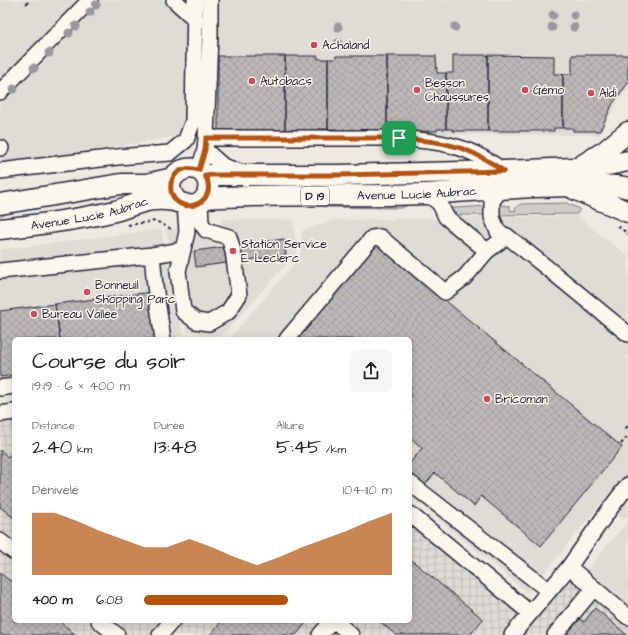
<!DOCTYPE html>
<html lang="fr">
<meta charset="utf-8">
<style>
:root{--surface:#fff;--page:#f6f6f6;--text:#202124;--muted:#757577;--accent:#b45309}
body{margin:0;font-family:"Architects Daughter",sans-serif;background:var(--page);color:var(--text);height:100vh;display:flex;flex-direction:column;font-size:15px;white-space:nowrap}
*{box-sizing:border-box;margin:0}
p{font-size:13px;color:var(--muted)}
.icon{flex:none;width:22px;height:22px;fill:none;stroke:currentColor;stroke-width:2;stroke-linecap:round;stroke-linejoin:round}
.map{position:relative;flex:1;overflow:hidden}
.side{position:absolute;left:12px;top:337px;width:400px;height:286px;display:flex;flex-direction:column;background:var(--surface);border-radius:6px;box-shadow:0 2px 10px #0003}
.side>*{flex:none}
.pin{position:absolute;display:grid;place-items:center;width:34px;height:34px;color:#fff;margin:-17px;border-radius:8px;box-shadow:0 2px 6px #0006}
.round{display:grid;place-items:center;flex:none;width:42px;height:42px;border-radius:6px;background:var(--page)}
.overview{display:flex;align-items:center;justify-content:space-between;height:68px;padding:0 20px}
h1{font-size:22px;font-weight:600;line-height:30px}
.stats{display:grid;grid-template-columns:repeat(3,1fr);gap:6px;height:68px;padding:4px 20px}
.stats div{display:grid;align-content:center}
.stats b{font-size:20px;font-weight:600}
.stats small{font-size:11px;font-weight:400}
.stats p{font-size:11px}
.chart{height:112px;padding:8px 20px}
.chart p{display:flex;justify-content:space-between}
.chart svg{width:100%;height:72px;margin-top:4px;fill:var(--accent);opacity:.7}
ul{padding:0 20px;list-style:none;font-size:13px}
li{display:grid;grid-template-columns:64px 48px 1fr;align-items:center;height:30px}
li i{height:10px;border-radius:5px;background:var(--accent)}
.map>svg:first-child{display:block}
.built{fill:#dfdbd5}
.industrial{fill:url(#industrial-grid)}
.green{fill:#d0cdc9;stroke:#797882}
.building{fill:url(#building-cross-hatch);stroke:#22223b}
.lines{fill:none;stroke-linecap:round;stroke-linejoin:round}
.minor-casing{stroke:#22223b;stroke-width:18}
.major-casing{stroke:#22223b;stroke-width:23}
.path{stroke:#22223b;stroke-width:2;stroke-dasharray:3 3;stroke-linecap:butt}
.minor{stroke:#fbf7ec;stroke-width:15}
.major{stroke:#fbf7ec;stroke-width:20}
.tree{fill:#9a989e}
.route-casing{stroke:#fff;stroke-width:8}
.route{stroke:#b45309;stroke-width:5}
.poi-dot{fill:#d1495b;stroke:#fbf7ec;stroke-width:1.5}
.labels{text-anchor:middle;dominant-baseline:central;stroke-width:3;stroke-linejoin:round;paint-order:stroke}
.shield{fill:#fbf7ec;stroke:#636270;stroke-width:1}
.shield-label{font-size:11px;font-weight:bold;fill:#22223b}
.poi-label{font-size:12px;fill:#22223b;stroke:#fbf7ec;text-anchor:start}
.street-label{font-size:12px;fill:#22223b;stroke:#fbf7ec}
</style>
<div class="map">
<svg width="628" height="635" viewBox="0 0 628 635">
<defs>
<pattern id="industrial-grid" width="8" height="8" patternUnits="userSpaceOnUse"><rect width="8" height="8" fill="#dfdbd5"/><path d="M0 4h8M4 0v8" fill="none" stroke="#bfbcb8"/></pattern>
<pattern id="building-cross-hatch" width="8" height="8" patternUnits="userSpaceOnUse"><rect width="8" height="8" fill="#bcb8b8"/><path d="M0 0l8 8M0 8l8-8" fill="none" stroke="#a19e9f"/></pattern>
</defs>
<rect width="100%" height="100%" fill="#eeeae2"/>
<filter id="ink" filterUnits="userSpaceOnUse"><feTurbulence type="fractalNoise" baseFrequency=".025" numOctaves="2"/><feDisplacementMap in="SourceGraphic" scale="8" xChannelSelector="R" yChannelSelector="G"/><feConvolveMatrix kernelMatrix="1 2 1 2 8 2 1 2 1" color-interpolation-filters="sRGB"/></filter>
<g filter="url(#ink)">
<path class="built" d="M0,0h628v90l-10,11 -19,34 -403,-2 -196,33z
M577,216l51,40v259l-4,5 -21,-19 -75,92 -118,-97v-157h-181l71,-82 2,-26 32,-11z
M223,219l70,1 4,32 -78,87h-16l-6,-7h-10v-8l-7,-14 -14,-81 51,-2z
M161,229l22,107 12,-1v4h-181v52l-14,2v-143z
M628,521v87l-44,-35z"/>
<path class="industrial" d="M14,411v210h396v-103l115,96 44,-50 59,49v22h-628v-223z"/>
<path class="green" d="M325,202h91l-15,6 -76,-1z
M566,203l14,6 -3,5 -82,1 2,-10 13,1v4l5,1 1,-4 5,-3z
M487,206v9h-38l1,-6 4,-1z"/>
<path class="building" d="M453,55h35v76h-35v-2h-7v-56h7z
M488,55l66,1v18h9v54h-9v3h-66z
M572,55h56v28l-15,20 -13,28h-27v-3h-10v-54h9z
M218,56h67v76h-67z
M285,56h33v3h10v70h-10v3h-33z
M336,56h51v76h-51v-3h-8v-70h7z
M387,56h49l1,17h9v56h-9v2l-50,1z
M284,239l2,16 -90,12 -2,-16z
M375,242l247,205 -81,99 -60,-50 -7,10 -39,-33 -13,15 -12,-10v-15l12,-15 -12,-11v-98h-115z
M152,292l6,47h-98l-5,-35z
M55,304l5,35h-46v36l-14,2v-66z
M0,450l8,7 6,-7v68l-14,-11z
M410,559l73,60 -13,16h-74l-17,-14h31z
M0,573l14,11v37h45l17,14h-76z
M595,608l32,27h-62l15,-16 4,3z
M222,621h83l2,1 -11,13h-86z"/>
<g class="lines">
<g class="minor-casing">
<path id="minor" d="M174,0l22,20
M0,92l90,-92
M206,138h193c22,2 46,4 67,12 13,5 26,13 38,21
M0,148h1
M205,150l18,16 17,6
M199,170l6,-20 1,-12 4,-102v-36
M0,171l117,-14 53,-4 16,-13 7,-19 2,-121
M501,189l-9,12v16l6,15 9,4 44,35 77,63
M425,194l8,4 7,6 6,13 41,34
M185,206l2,26 -9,39 5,40 13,10 13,2 19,-11 11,-17 -6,-44 -4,-14 -23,-7 -5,-7 -1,-20
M152,255l31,-5
M0,271l152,-16 3,31 8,53
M287,339l85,-101 8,-1 65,55 20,-15 22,-26 20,-15
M0,388l14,-2
M0,414l14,-2
M410,483l139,108
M410,514l120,99
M0,541l14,11
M569,567l59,50
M99,621l18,14
M335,621l16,14
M160,635l12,-14
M320,635l12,-14
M512,635l57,-68 40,-57 19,-25
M555,635l39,-47"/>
</g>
<g class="major-casing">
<g id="major">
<path d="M581,166l24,-15 23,-19"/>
<path d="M205,175h134l165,-4 94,-4 30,-6"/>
<path d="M574,189l54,23"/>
<path id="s1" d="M205,198c73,-5 147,-1 221,-4 53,-3 106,-9 160,-8 13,0 29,-2 42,2"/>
<path d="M0,204l121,-20h26l26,-6"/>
<path id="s2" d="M0,229c37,-4 75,-9 111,-17 15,-3 27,-11 43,-12 8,-1 14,0 21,1 9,2 14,7 23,3 13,-7 14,-25 2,-33 -11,-7 -29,1 -30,15 0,6 4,11 7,16"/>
</g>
</g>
<path class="path" d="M26,4l4,-4
M128,225l28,-4 17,9
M618,226l10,8
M628,426l-2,2 2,2
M621,444l7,-8"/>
<use href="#minor" class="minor"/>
<use href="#major" class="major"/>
</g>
<g class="tree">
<circle cx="96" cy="5" r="4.5"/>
<circle cx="90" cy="12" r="4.5"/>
<circle cx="553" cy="15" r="4.5"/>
<circle cx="574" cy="15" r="4.5"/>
<circle cx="76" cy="26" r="4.5"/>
<circle cx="338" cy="27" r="4.5"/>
<circle cx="455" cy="27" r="4.5"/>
<circle cx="552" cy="27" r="4.5"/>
<circle cx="574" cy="27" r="4.5"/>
<circle cx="69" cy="33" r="4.5"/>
<circle cx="338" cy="43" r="4.5"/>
<circle cx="49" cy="53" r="4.5"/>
<circle cx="34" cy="68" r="4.5"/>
<circle cx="14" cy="89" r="4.5"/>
</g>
</g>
<g class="lines" filter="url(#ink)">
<g class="route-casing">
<path id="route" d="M206,138h193c22,2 46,4 67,12 13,5 26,13 38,21l-165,4h-134c16,30 -28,43 -34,16 -1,-7 0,-12 5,-17 7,-7 14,-6 23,-4l6,-20z"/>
</g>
<use href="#route" class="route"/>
</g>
<g class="poi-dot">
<circle cx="314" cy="45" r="4"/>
<circle cx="252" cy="81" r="4"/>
<circle cx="417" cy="90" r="4"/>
<circle cx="525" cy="90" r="4"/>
<circle cx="591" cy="93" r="4"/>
<circle cx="233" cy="251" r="4"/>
<circle cx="87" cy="292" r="4"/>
<circle cx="34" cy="314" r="4"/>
<circle cx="487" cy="399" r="4"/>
</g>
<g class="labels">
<rect class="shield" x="301" y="187" width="28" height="18" rx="3"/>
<g class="shield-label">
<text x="315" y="196">D 19</text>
</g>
<g class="poi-label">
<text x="322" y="45">Achaland</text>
<text x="260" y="81">Autobacs</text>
<text x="425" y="83">Besson<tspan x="425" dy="14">Chaussures</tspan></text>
<text x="533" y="90">Gémo</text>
<text x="599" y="93">Aldi</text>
<text x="241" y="244">Station Service<tspan x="241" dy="14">E. Leclerc</tspan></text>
<text x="95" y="285">Bonneuil<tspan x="95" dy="14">Shopping Parc</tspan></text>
<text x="42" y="314">Bureau Vallée</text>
<text x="495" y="399">Bricoman</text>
</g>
<g class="street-label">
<text stroke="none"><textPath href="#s1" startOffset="212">Avenue Lucie Aubrac</textPath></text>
<text stroke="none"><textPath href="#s2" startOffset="91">Avenue Lucie Aubrac</textPath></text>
</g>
</g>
</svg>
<div class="pin" style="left:399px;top:138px;background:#1e9e55"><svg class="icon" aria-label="arrive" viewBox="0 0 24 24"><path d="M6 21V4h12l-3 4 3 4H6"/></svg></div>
<section class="side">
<div class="overview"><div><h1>Course du soir</h1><p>19:19 · 6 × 400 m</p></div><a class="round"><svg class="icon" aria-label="share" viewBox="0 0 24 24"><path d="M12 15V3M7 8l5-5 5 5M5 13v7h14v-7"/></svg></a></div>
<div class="stats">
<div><p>Distance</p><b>2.40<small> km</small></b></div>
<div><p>Durée</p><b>13:48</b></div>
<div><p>Allure</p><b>5:45<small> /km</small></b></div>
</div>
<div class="chart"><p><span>Dénivelé</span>104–110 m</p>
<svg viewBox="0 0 160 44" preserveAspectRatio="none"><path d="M0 44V6L10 6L20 11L30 17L40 22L50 27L60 27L70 22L80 27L90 33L100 38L110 33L120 27L130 22L140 17L150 11L160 6V44z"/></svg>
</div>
<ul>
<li><b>400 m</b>6:08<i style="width:58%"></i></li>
</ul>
</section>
</div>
